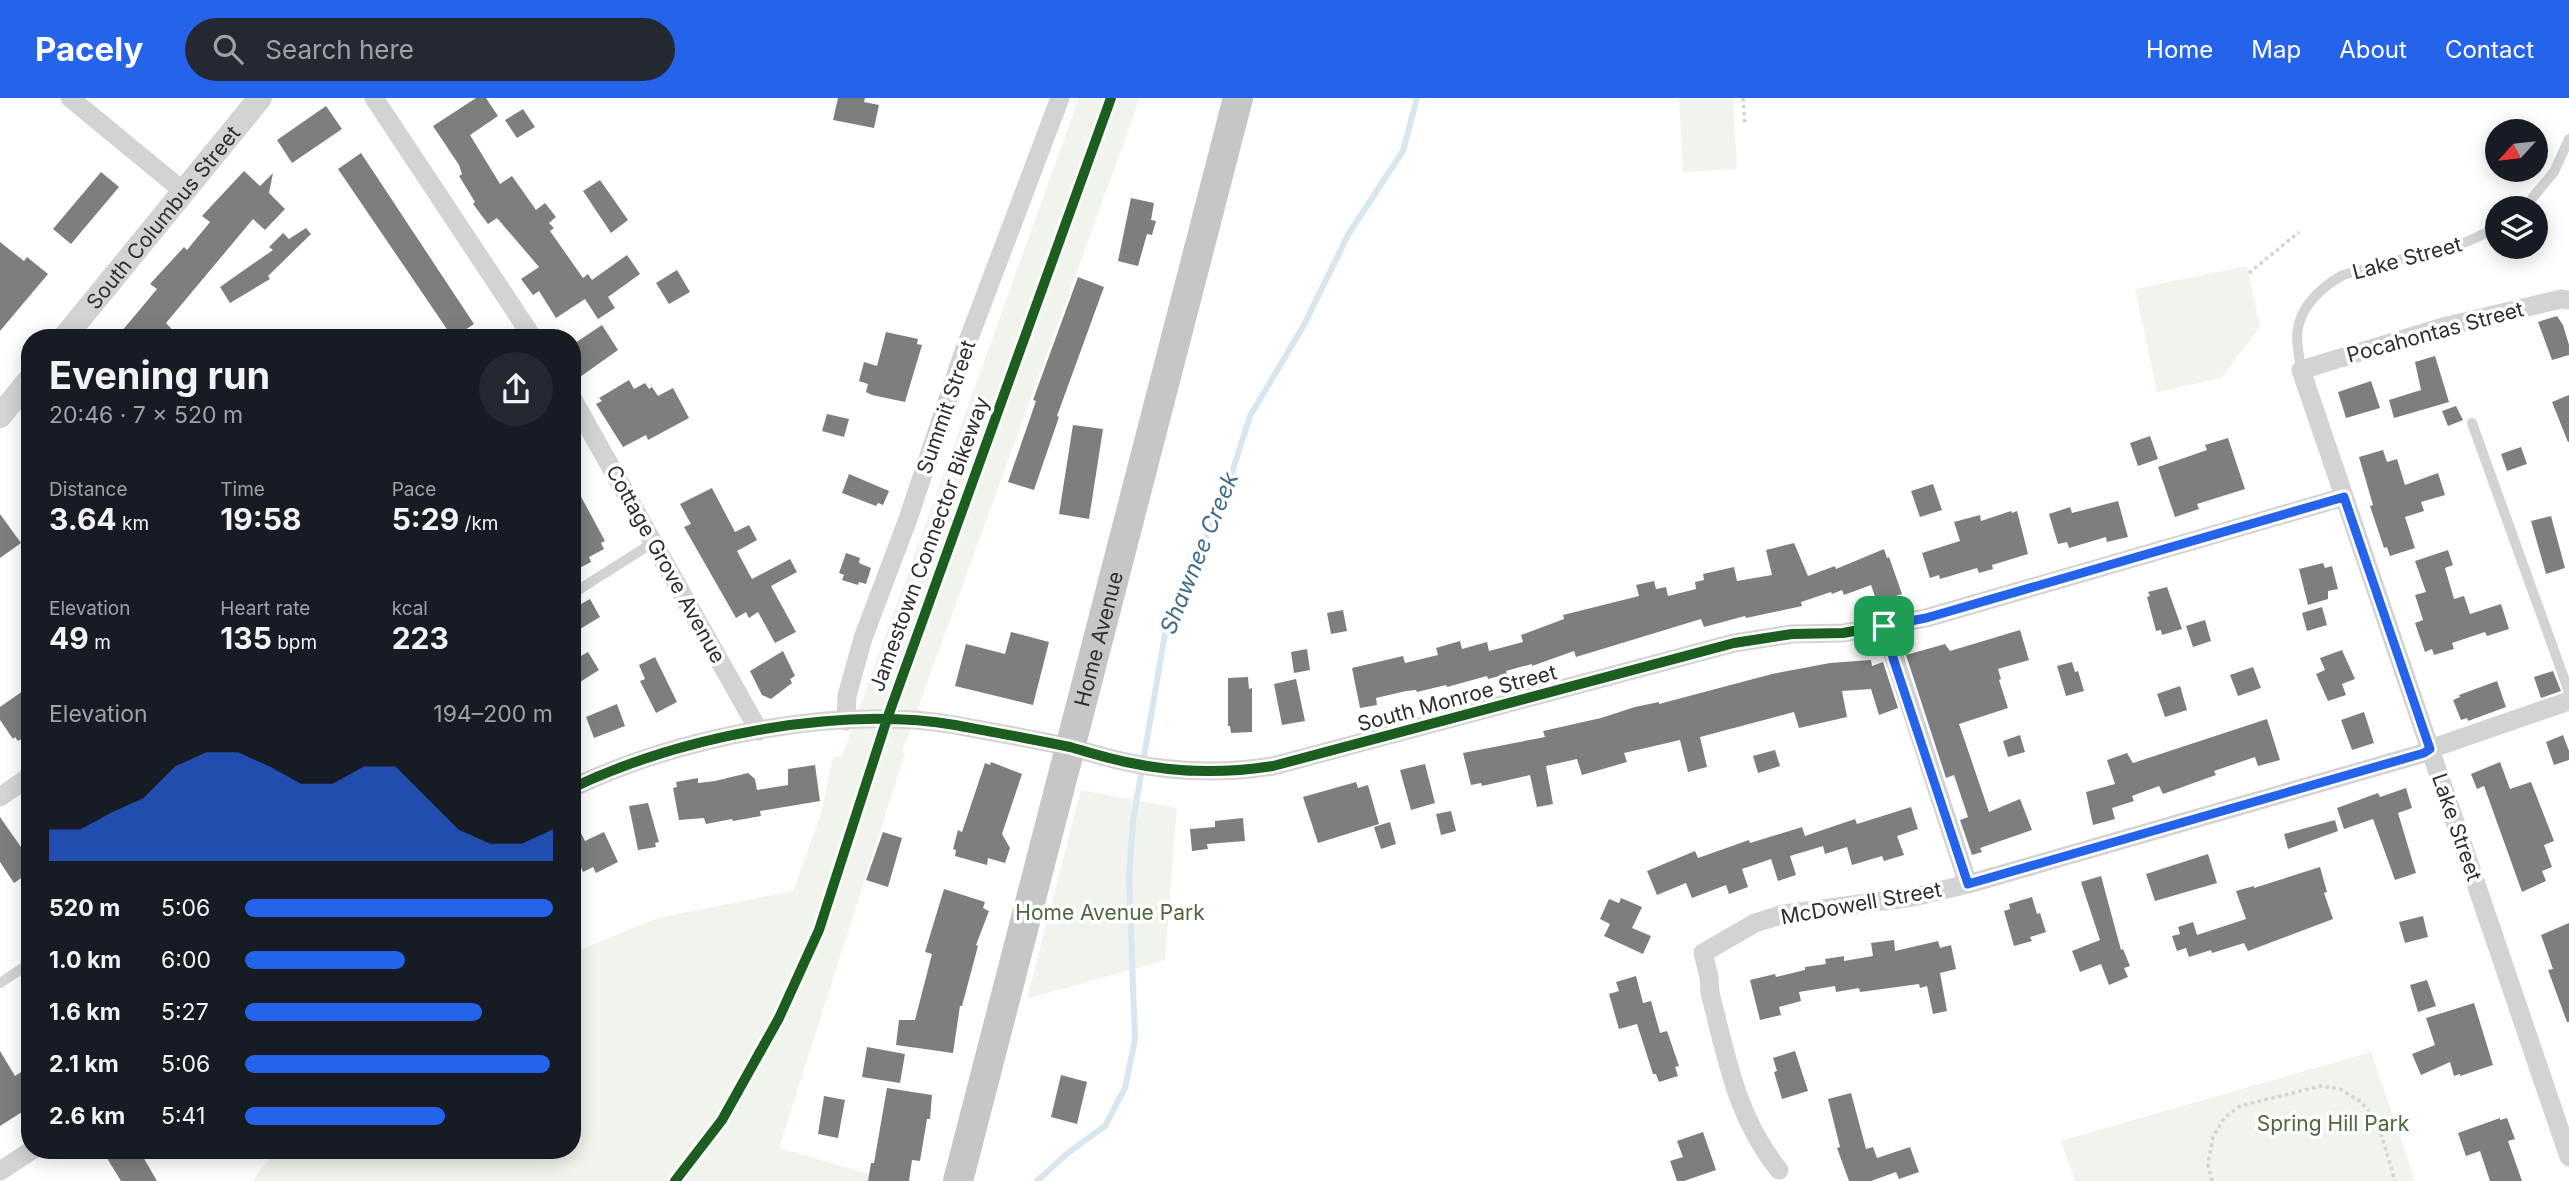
<!DOCTYPE html>
<meta charset="utf-8">
<style>
:root{--surface:#171b24;--page:#242831;--text:#f1f3f6;--muted:#9ea1a6;--accent:#2563eb}
body{margin:0;font-family:Inter,sans-serif;background:var(--page);color:var(--text);height:100vh;display:flex;flex-direction:column;font-size:26px;white-space:nowrap}
*{box-sizing:border-box;margin:0}
p{font-size:23px;color:var(--muted)}
.icon{flex:none;width:38px;height:38px;fill:none;stroke:currentColor;stroke-width:2;stroke-linecap:round;stroke-linejoin:round}
.map{position:relative;flex:1;overflow:hidden}
.drawer{position:absolute;left:21px;top:231px;width:560px;height:830px;display:flex;flex-direction:column;background:var(--surface);border-radius:28px;box-shadow:0 4px 18px #0003}
.drawer>*{flex:none}
.needle{width:46px;rotate:243deg}
.controls{position:absolute;left:2485px;top:21px;display:grid;gap:14px}
.controls a{display:grid;place-items:center;width:63px;height:63px;border-radius:50%;background:var(--surface);box-shadow:0 4px 18px #0003;font-size:35px}
.pin{position:absolute;display:grid;place-items:center;width:60px;height:60px;color:#fff;margin:-30px;border-radius:14px;box-shadow:0 4px 10px #0006}
.round{display:grid;place-items:center;flex:none;width:74px;height:74px;border-radius:37px;background:var(--page)}
.summary{display:flex;align-items:center;justify-content:space-between;height:119px;padding:0 28px}
h1{font-size:38px;font-weight:700;line-height:52px}
.figures{display:grid;grid-template-columns:repeat(3,1fr);gap:10px;height:119px;padding:7px 28px}
.figures div{display:grid;align-content:center}
.figures b{font-size:30px;font-weight:700}
.figures small{font-size:19px;font-weight:400}
.figures p{font-size:19px}
.chart{height:196px;padding:14px 28px}
.chart p{display:flex;justify-content:space-between}
.chart svg{width:100%;height:126px;margin-top:7px;fill:var(--accent);opacity:.7}
ul{padding:0 28px;list-style:none;font-size:23px}
li{display:grid;grid-template-columns:112px 84px 1fr;align-items:center;height:52px}
li i{height:18px;border-radius:9px;background:var(--accent)}
header{display:flex;align-items:center;gap:42px;box-sizing:border-box;height:98px;padding:0 35px;background:var(--accent);color:#fff}
header strong{font-size:33px}
nav{display:flex;gap:38px;margin-inline-start:auto;font-size:24px}
.search{width:490px;height:63px;background:var(--page);display:flex;align-items:center;gap:18px;box-sizing:border-box;padding:0 24px;border-radius:38px;color:var(--muted);font-size:26px}
.map>svg:first-child{display:block}
.green{fill:#f0f4ec}
.lines{fill:none;stroke-linecap:round;stroke-linejoin:round}
.stream{stroke:#d8e6f0;stroke-width:6}
.building{fill:#7e7e7e}
.path{stroke:#d3d3d3;stroke-width:3.5;stroke-dasharray:3.5 3.5;stroke-linecap:butt}
.service{stroke:#d3d3d3;stroke-width:10}
.minor{stroke:#d3d3d3;stroke-width:19}
.tertiary{stroke:#d3d3d3;stroke-width:24}
.primary{stroke:#c6c6c6;stroke-width:30}
.cycleway-casing{stroke:#fff;stroke-width:15}
.cycleway{stroke:#1b5e20;stroke-width:10}
.route-casing{stroke:#fff;stroke-width:14}
.route{stroke:#2563eb;stroke-width:9}
.labels{text-anchor:middle;dominant-baseline:central;stroke-width:7;stroke-linejoin:round;paint-order:stroke}
.street-label{font-size:21px;fill:#2e2e2e;stroke:#fff}
.park-label{font-size:21px;fill:#4f673d;stroke:#fff}
.water-label{font-size:23px;font-style:italic;fill:#3f6c8c;stroke:#fff}
</style>
<header>
<strong>Pacely</strong>
<div class="search"><svg class="icon" aria-label="search" viewBox="0 0 24 24"><circle cx="10" cy="10" r="6"/><path d="M15 15l6 6"/></svg>Search here</div>
<nav><a>Home</a><a>Map</a><a>About</a><a>Contact</a></nav>
</header>
<div class="map">
<svg width="2569" height="1083" viewBox="0 0 2569 1083">
<rect width="100%" height="100%" fill="#fff"/>
<path class="green" d="M1079,0h61l-238,654 3,1 -126,395 114,33h-641l24,-31h296v-197l86,-35 135,-27 28,-77 12,-57 9,-1z
M1679,0h54l4,71 -54,3z
M2247,168l13,61 -39,51 -64,14 -22,-103z
M1081,692l96,18 -12,152 -138,39z
M2371,954l44,129h-340l-14,-40z"/>
<g class="lines">
<path class="stream" d="M1037,1083l32,-29 36,-26 20,-38 10,-49 -6,-161 4,-57 34,-199 56,-121 27,-85 54,-91 45,-92 54,-82 14,-53"/>
</g>
<path class="building" d="M476,0h10l12,18 -28,19 30,49 12,-8 24,34 9,-7 11,14 -7,6 5,5 -4,3 33,47 5,-4 4,6 35,-25 13,19 -32,23 7,11 -17,11 -13,-20 -29,19 -17,-27 -6,4 -12,-16 18,-12 -42,-49 -9,6 -15,-20 2,-2 -16,-26 3,-2 -3,-9 -26,-39z
M838,0h27l-1,4 15,3 -5,23 -41,-8z
M326,8l16,23 -50,34 -15,-23z
M523,11l12,18 -18,11 -12,-18z
M361,55l113,171 -21,14 -115,-169z
M244,73l16,15 13,-13 -4,20 16,16 -20,21 -12,-11 -87,104 14,15h-64l41,-49 -7,-5 34,-37 3,3 23,-28 -8,-6z
M101,74l18,15 -48,57 -18,-15z
M600,82l28,40 -17,13 -28,-42z
M1131,100l23,5 -3,17 5,1 -4,14 -5,-1 -9,32 -20,-5z
M306,130l5,6 -43,42 2,3 -40,24 -10,-16 53,-37 -4,-3 14,-14 6,6z
M0,144l24,19 3,-4 21,17 -48,57z
M677,172l13,22 -21,12 -13,-21z
M1078,179l26,10 -47,129 2,1 -25,73 -26,-8 28,-81 -3,-1z
M2557,218l6,9 6,20v10l-17,5 -14,-38z
M602,227l16,25 -38,27 -8,-13v-19z
M886,234l32,7 -1,5 5,1 -17,57 -33,-7 -6,-3 2,-8 -9,-3 5,-19 13,4z
M2435,258l14,46 -55,16 -5,-18 32,-10 -6,-28z
M629,282l5,9 11,-6 4,6 3,-2 6,9 15,-8 16,30 -41,22 -2,-5 -23,12 -27,-43 6,-3 -3,-3z
M2371,283l9,27 -34,10 -8,-26z
M2569,297v47h-1l-16,-40z
M2456,308l7,14 -15,6 -6,-15z
M827,316l22,5 -5,18 -22,-6z
M1073,327l30,4 -14,90 -30,-5z
M2150,338l8,23 -20,7 -8,-23z
M2228,340l17,51 -48,15 2,5 -24,8 -17,-50 49,-17 -2,-5z
M2521,349l6,17 -20,7 -6,-17z
M2383,352l4,12 10,-3 8,26 33,-12 7,22 -24,7 3,9 -19,6 10,31 -25,8 -3,-9 -3,1 -14,-42 3,-1 -14,-48z
M849,376l40,17 -6,14 -5,-2 -2,3 -34,-13z
M572,382l33,61 -4,2 3,6 -15,8 2,5 -19,10z
M1933,386l9,26 -22,7 -9,-26z
M712,390l23,44 14,-7 8,15 -20,11 15,28 38,-20 7,13 -26,14 25,46 -21,11 -17,-31 -9,6 -3,-6 -10,6 -52,-91 7,-3 -11,-20z
M2118,403l10,36 -21,5 -1,-5 -37,11 -2,-6 -9,2 -9,-30 21,-7 2,6z
M2011,413l1,2 5,-2 11,43 -36,11 1,4 -14,4 -2,-5 -37,11 -1,-4 -9,3 -8,-25 38,-12 -6,-19 26,-7 1,6z
M0,416l21,29 -21,15z
M2551,418l14,52 -19,6 -15,-53z
M1794,445l14,33 27,-10 1,3 48,-20 3,9 2,-1 13,37 -25,8 -6,-17 -27,10 -2,-5 -10,4 -1,-2 -30,10 1,4 -56,12 -1,-2 -41,11 -3,-8 -125,38 -2,-6 -42,15v-2l-26,7 1,3 -19,5 -1,-3 -40,11 -1,-2 -29,7 -1,-2 -10,1 -30,7 1,7 -17,3 -8,-40 51,-12 2,7 33,-8 -2,-7 24,-7 2,8 25,-7 2,9 34,-9 -2,-7 43,-16 -1,-4 76,-19 -3,-11 18,-4 2,8 10,-2 2,9 28,-7 -1,-7 9,-2 -1,-6 31,-7 3,14 35,-6 -6,-25z
M2448,452l5,15 -8,3 9,31 10,-3 6,18 31,-10 8,25 -22,7 -2,-4 -33,11 2,6 -20,6 -2,-6 -7,3 -10,-29 8,-3 -8,-25 11,-3 -11,-31z
M846,455l14,5 -1,5 12,5 -5,16 -7,-2 -1,3 -16,-5 2,-5 -5,-2z
M2323,465l2,5 7,-2 6,23 -10,2v8l-20,6 -9,-36z
M2167,489l15,42 -20,6 -1,-5 -5,1 -9,-34 3,-1 -2,-4z
M590,501l10,18 -20,12 -8,-14v-6z
M2322,509l5,18 -20,6 -5,-18z
M1343,512l4,21 -16,3 -4,-21z
M2205,522l6,21 -18,6 -7,-21z
M2020,532l9,30 -31,9 3,10 -2,1 9,28 -49,16 30,88 31,-13 12,31 -52,18 2,4 -10,3 -12,-35 8,-3 -14,-42 -8,3 -40,-123 39,-11 5,7z
M1011,534l38,10 -16,63 -78,-19 11,-42 39,10z
M1307,551l3,21 -16,3 -3,-21z
M2342,552l13,29 -13,5 4,11 -18,6 -12,-27 9,-4 -5,-12z
M783,553l12,25 -5,3 2,4 -21,16 -9,-4 -12,-24z
M588,554l11,18 -19,12 -8,-13v-8z
M655,559l22,45 -21,11 -16,-32 5,-2 -6,-14z
M1871,562l1,6 11,-4 15,46 -19,7 -8,-26 -29,2 5,26 -48,11 -5,-16 -94,25 7,30 -19,5 -8,-32 -56,13 3,9 -45,13 -5,-16 -31,7 7,38 -16,3 -7,-32 -48,11 -1,-3 -10,2 -8,-32 82,-16 -2,-6 58,-13 34,-11 24,-5v2l113,-30 58,-11z
M2072,564l3,10 3,-1 6,20 -18,5 -9,-30z
M2253,569l8,21 -23,8 -8,-21z
M2553,573l8,20 -20,7 -7,-21z
M1248,579l1,12 3,-1v44l-21,1 -1,-7h-2v-48z
M1296,581l9,42 -23,4 -8,-41z
M2497,583l9,26 -38,14 -1,-3 -6,2 -8,-20 7,-3 -1,-2z
M30,588v48l-12,7 -3,-4 -2,2 -13,-19v-13z
M2180,588l7,24 -22,7 -8,-23z
M617,606l8,22 -31,12 -8,-21z
M2364,614l10,31 -22,7 -11,-30z
M2267,621l13,41 -22,6 -3,-9 -41,14 2,4 -53,19 -4,-8 -27,10 2,5 -22,7 3,11 -22,6 -7,-33 29,-8 -8,-24 20,-7 6,10z
M2020,637l5,17 -17,5 -5,-16z
M2563,637l6,16v9l-15,5 -8,-23z
M1775,652l5,16 -22,7 -5,-17z
M991,664l31,12 -20,60 8,14 -5,15 -17,-5 -1,7 -32,-9 1,-6 -3,-1 5,-19 4,2 23,-69 5,2z
M2500,664l10,27 21,-7 23,59 -10,4 8,22 -10,4 4,10 -24,11 -38,-106 -7,3 -6,-15z
M1425,666l10,39 -24,7 -11,-40z
M815,667l5,36 -60,10 1,5 -28,5 -1,-2 -26,5 -2,-6 -25,2 -6,-32 4,-1 -1,-5 22,-4v5l17,-2 33,-8 7,6 2,11 31,-5v-16z
M1356,684l2,6 10,-3 11,39 -61,19 -15,-46z
M2406,690l6,20 -14,5 18,60 -21,7 -22,-61 -29,10 -7,-21 41,-15 2,4z
M648,705l11,39 -4,1 1,4 -18,3 -9,-44z
M1911,709l7,22 -21,7 7,19 -20,6 -2,-5 -30,9 -5,-18 -22,7 -2,-8 -33,10 6,19 -18,6 -7,-22 -29,10 6,18 -19,7 -3,-9 -34,13 -6,-15 -29,12 -10,-24 48,-20 3,7 51,-18 1,3 52,-16 3,9 50,-17 2,5z
M1451,713l5,20 -15,4 -5,-21z
M572,718l13,25 19,-9 14,30 -22,11 -3,-6 -10,5 -11,-23z
M0,719l30,43v12l-16,11 -14,-21z
M1243,720l2,23 -38,3 1,5 -16,2 -2,-22 25,-2v-6z
M2335,722l3,11 -50,18 -4,-15z
M1390,724l6,22 -15,5 -7,-22z
M883,734l19,6 -14,49 -22,-7z
M2208,756l9,29 -62,18 -9,-27z
M2320,769l7,25 -3,1 9,26 -85,32 -4,-8 -32,10 -1,-3 -22,7 -3,-9 -9,3 -5,-15 8,-2 -2,-7 15,-5 4,13 49,-16 -10,-28 18,-5v2z
M2101,778l20,74 2,-1 7,17 -6,2 4,9 -19,8 -8,-21 -21,8 -8,-21 28,-11 -19,-58z
M944,791l41,13 -2,6 6,3 -13,34 2,1 -16,60h-2l-7,47 -57,-8 3,-25h16l17,-66 -7,-2z
M2032,799l5,17 3,-1 6,19 -16,5 2,4 -18,5 -10,-35 6,-2 -1,-5z
M1621,800l21,9 -10,21 19,8 -8,18 -39,-18 6,-12 -10,-5 9,-20 10,4z
M2423,818l5,21 -23,6 -6,-21z
M2569,825v99h-2l-19,-52 5,-1 -12,-34z
M1894,842l1,11 43,-10 2,7 11,-3 5,24 -16,4 7,38 -14,3 -6,-28 -7,2 -1,-4 -59,8 -1,-4 -23,4 -1,-6 -36,6 2,9 -22,6 2,8 -21,5 -10,-40 25,-6 1,3 29,-7v-3l21,-3 -1,-5 19,-3v5l29,-5 -2,-13z
M1636,878l7,27 8,-2 9,32 7,-2 12,35 -4,1 3,9 -19,6 -3,-8h-3l-16,-50 -18,5 -10,-35 10,-3 -3,-9z
M2427,882l9,26 -18,6 -8,-27z
M2474,905l19,62 -33,11v-2l-6,2 -4,-14 -29,13 -9,-21 23,-9 -9,-27z
M867,949l38,7 -5,29 -38,-6z
M0,953l15,25 9,-6 6,8v29l-30,19z
M1795,953l13,40 -26,8 -8,-27 3,-1 -4,-13z
M1061,977l26,7 -10,42 -26,-7z
M887,990l45,7 -2,24h-3l-7,42 -8,-1 -3,21h-41l3,-18h3z
M1851,995l15,56 7,-2 4,11 33,-11 9,25 -20,7 -3,-7 -25,9h-22l-12,-33 3,-1 -12,-48z
M824,998l21,4 -7,38 -20,-4z
M2500,1020v2l7,-2 8,21 -7,2 14,40h-32l-10,-30 -14,5 -8,-23z
M1703,1034l13,38 -32,11h-7l-7,-20 13,-4 -6,-16z
M102,1052h37l18,31h-36z"/>
<g class="lines">
<path class="path" d="M1743,0l2,26
M2249,175l50,-41
M2212,1083l-4,-17 5,-27 11,-19 16,-12 81,-20 19,3 21,13 17,21 17,58"/>
<path class="service" d="M2524,110l30,-36 15,-33
M2301,272c-1,-11 -4,-23 -4,-34 1,-28 24,-49 46,-61l123,-33 31,-14
M2472,325l97,269
M572,496l82,-52
M0,885l30,-20"/>
<path class="minor" d="M70,0l113,93
M374,0l159,240
M2569,202l-8,-1 -118,28 -142,43 268,787
M572,300l187,333
M1884,528l84,258
M846,623l1,-25 16,-58 45,-119 55,-165 97,-256
M572,690c107,-51 265,-83 383,-63 38,7 77,14 115,22 18,5 37,11 56,15 50,11 97,12 147,4l461,-123 58,-9 51,-1 83,-15 418,-121
M0,699l30,-21
M1779,1072c-43,-53 -52,-112 -69,-177l-1,-16 -6,-24 52,-30 29,-9 129,-17 55,-13 456,-131 6,-4 139,-48
M0,1073l32,-21"/>
<g class="tertiary">
<path id="s1" d="M64,240l196,-240"/>
<path d="M0,318l30,-37"/>
</g>
<path class="primary" id="s2" d="M958,1083l280,-1083"/>
<g class="cycleway-casing">
<path id="cycleway" d="M572,690c107,-51 265,-83 383,-63 38,7 77,14 115,22 18,5 37,11 56,15 50,11 97,12 147,4l461,-123 58,-9 51,-1 83,-15 418,-121
M675,1083l47,-61 57,-102 40,-88 68,-211 224,-621"/>
</g>
<use href="#cycleway" class="cycleway"/>
</g>
<g class="lines">
<g class="route-casing">
<path id="route" d="M2344,399l86,252 -6,4 -456,131 -74,-223 -10,-35 42,-8z"/>
</g>
<use href="#route" class="route"/>
</g>
<g class="labels">
<g class="street-label">
<text stroke="none"><textPath href="#s1" startOffset="156">South Columbus Street</textPath></text>
<text transform="translate(2407 160) rotate(-15)">Lake Street</text>
<text transform="translate(2435 234) rotate(-15)">Pocahontas Street</text>
<text transform="translate(946 309) rotate(-71)">Summit Street</text>
<text transform="translate(929 446) rotate(-70)">Jamestown Connector Bikeway</text>
<text transform="translate(666 466) rotate(61)">Cottage Grove Avenue</text>
<text stroke="none"><textPath href="#s2" startOffset="560">Home Avenue</textPath></text>
<text transform="translate(1457 600) rotate(-15)">South Monroe Street</text>
<text transform="translate(2457 729) rotate(71)">Lake Street</text>
<text transform="translate(1861 805) rotate(-10)">McDowell Street</text>
</g>
<g class="park-label">
<text x="1110" y="814">Home Avenue Park</text>
<text x="2333" y="1025">Spring Hill Park</text>
</g>
<g class="water-label">
<text transform="translate(1199 455) rotate(-68)">Shawnee Creek</text>
</g>
</g>
</svg>
<div class="controls">
<a><svg class="needle" viewBox="-14 -14 28 28"><path d="M0-13l5 13h-10z" fill="#e53935"/><path d="M0 13l5-13h-10z" fill="#9ea1a6"/></svg></a>
<a><svg class="icon" aria-label="layers" viewBox="0 0 24 24"><path d="M12 4l9 5-9 5-9-5zM3 14l9 5 9-5"/></svg></a>
</div>
<div class="pin" style="left:1884px;top:528px;background:#1e9e55"><svg class="icon" aria-label="arrive" viewBox="0 0 24 24"><path d="M6 21V4h12l-3 4 3 4H6"/></svg></div>
<section class="drawer">
<div class="summary"><div><h1>Evening run</h1><p>20:46 · 7 × 520 m</p></div><a class="round"><svg class="icon" aria-label="share" viewBox="0 0 24 24"><path d="M12 15V3M7 8l5-5 5 5M5 13v7h14v-7"/></svg></a></div>
<div class="figures">
<div><p>Distance</p><b>3.64<small> km</small></b></div>
<div><p>Time</p><b>19:58</b></div>
<div><p>Pace</p><b>5:29<small> /km</small></b></div>
</div>
<div class="figures">
<div><p>Elevation</p><b>49<small> m</small></b></div>
<div><p>Heart rate</p><b>135<small> bpm</small></b></div>
<div><p>kcal</p><b>223</b></div>
</div>
<div class="chart"><p><span>Elevation</span>194–200 m</p>
<svg viewBox="0 0 160 44" preserveAspectRatio="none"><path d="M0 44V33L10 33L20 27L30 22L40 11L50 6L60 6L70 11L80 17L90 17L100 11L110 11L120 22L130 33L140 38L150 38L160 33V44z"/></svg>
</div>
<ul>
<li><b>520 m</b>5:06<i style="width:100%"></i></li>
<li><b>1.0 km</b>6:00<i style="width:52%"></i></li>
<li><b>1.6 km</b>5:27<i style="width:77%"></i></li>
<li><b>2.1 km</b>5:06<i style="width:99%"></i></li>
<li><b>2.6 km</b>5:41<i style="width:65%"></i></li>
</ul>
</section>
</div>
